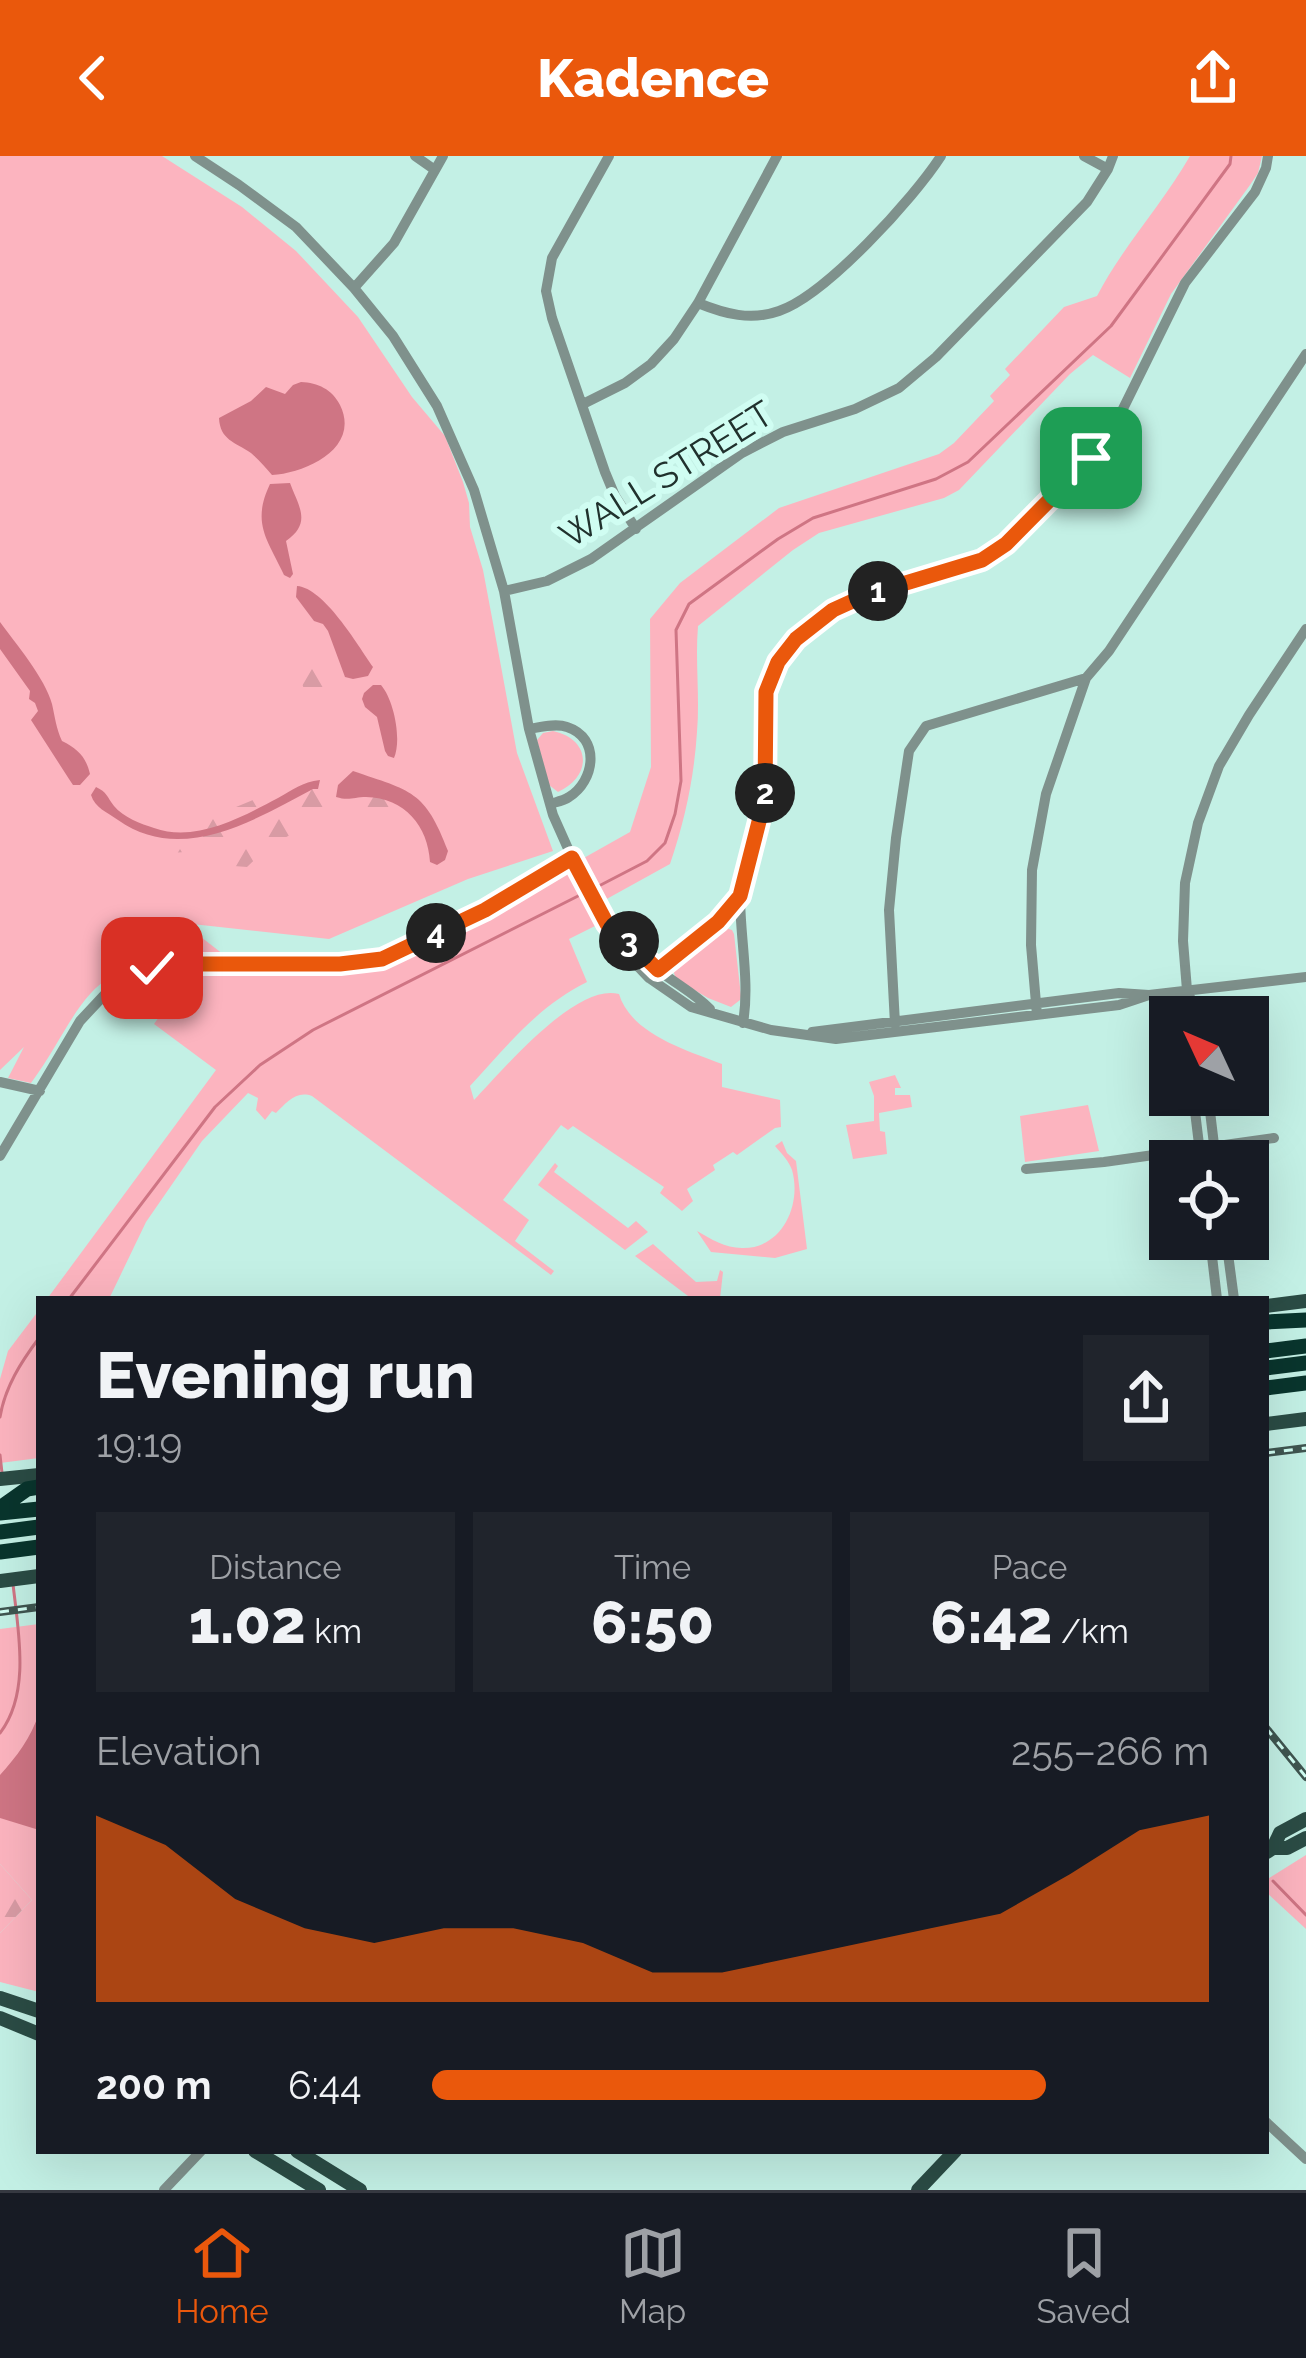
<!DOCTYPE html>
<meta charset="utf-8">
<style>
:root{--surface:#171b24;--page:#20242c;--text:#f1f3f6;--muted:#9ea1a6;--line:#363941;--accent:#ea580c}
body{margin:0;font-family:Raleway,sans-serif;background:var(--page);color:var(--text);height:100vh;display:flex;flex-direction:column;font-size:45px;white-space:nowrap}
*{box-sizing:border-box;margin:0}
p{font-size:39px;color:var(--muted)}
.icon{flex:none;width:66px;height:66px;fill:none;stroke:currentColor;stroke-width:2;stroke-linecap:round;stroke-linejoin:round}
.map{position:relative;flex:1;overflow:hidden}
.side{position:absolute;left:36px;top:1140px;width:1233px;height:858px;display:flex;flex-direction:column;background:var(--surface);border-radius:0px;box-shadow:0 12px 48px #0002}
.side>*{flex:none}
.needle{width:78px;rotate:314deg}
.buttons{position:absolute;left:1149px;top:840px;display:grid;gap:24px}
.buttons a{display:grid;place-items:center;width:120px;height:120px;border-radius:0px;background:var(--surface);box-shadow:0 12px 48px #0002;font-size:60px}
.pin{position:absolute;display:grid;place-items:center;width:102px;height:102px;color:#fff;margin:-51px;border-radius:24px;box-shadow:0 6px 18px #0006}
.km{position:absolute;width:60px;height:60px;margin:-30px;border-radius:50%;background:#222;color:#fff;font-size:33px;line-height:60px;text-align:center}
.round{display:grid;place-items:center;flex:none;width:126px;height:126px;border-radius:0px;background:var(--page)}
.head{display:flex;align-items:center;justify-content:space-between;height:204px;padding:0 60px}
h1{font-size:66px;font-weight:800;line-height:90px}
.figures{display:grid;grid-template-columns:repeat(3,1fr);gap:18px;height:204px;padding:12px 60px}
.figures div{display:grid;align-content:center;border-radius:0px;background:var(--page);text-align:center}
.figures b{font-size:60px;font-weight:800}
.figures small{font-size:33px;font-weight:400}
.figures p{font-size:33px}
.chart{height:336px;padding:24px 60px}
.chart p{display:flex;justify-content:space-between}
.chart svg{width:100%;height:216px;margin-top:12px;fill:var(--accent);opacity:.7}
ul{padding:0 60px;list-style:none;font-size:39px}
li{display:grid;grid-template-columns:192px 144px 1fr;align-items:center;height:90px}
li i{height:30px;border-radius:15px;background:var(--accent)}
header{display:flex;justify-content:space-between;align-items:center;height:156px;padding:0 60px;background:var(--accent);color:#fff;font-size:54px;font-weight:800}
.dock{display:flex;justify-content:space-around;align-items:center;height:168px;border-top:3px solid var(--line);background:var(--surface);font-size:33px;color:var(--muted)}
.dock a{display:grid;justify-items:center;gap:6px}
.dock .selected{color:var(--accent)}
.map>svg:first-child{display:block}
.green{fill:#fcb4bf}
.forest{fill:url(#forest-firs)}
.water{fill:#cf7584}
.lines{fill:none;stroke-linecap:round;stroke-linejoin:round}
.stream{stroke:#cf7584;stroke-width:3}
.minor{stroke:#7f918c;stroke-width:10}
.major{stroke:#2b4c45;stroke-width:14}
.highway{stroke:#09352d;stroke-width:15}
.rail-casing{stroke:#3f5550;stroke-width:8}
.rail{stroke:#d0fdf2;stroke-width:3;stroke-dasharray:9;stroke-linecap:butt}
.route-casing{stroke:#fff;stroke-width:24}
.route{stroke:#ea580c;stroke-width:15}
.labels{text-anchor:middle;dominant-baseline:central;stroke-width:12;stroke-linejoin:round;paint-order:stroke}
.street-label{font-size:36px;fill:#20312d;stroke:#d0fdf2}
</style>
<header><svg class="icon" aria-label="back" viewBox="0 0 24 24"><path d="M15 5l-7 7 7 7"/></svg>Kadence<svg class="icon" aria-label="share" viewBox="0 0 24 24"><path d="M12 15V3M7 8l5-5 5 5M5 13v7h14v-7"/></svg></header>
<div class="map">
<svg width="1306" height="2034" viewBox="0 0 1306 2034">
<defs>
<pattern id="forest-firs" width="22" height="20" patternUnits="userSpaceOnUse" patternTransform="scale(3)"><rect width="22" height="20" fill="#fcb4bf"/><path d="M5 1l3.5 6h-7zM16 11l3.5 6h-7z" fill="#d89ba4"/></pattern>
</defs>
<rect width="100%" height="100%" fill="#c3f0e5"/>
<path class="green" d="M0,0h162l80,51 54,44 62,66 54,80 33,39 18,46 6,21 1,24 13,43 10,53 24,130 36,98 -85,28 -139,60 -146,-16 45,35h-24l-7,-6h-8l-5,6c-100,1 -105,60 -153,125l-23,-5 16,-31 -24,23z
M1190,0h72l-4,17 -8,12 -79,109 -41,84 -37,-23 -23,19 -111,116 -15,8 -125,35 -26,17 -95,76c-3,35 2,71 -1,106 -3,46 -12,88 -27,132l-67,37 -21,-42 48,-27 21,-65 -1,-148 30,-36 99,-75 160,-54 15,-11 40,-42 -4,-5 20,-21 -5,-6 59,-62 33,-11c26,-50 65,-91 93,-140z
M553,575c38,8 40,45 5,61l-9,-7 -12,-45 6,-7z
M561,715h7l4,4 25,50 -28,14 18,43c-49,24 -81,65 -117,104l4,14c28,-29 102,-118 145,-106 12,40 67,56 103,70v23l58,13 1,27 -6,1 -38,27 -4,-3 -20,13 2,5 -28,19 6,12 -11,10 -22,-18 4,-6 -91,-61 -5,4 -7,-5 -58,75 26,20 -14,21 39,30 -3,4 -239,-179c-16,-6 -26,7 -36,17l-4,-2 -7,9 -9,-10 2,-12 -10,-5 -46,48 -56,81 -37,77h-62l169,-229 -62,-46 15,-21 -29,-23c23,-8 53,-18 75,-4l9,-2 2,-5c43,0 89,6 132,0 67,-8 145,-63 203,-98z
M723,771l9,3 2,4 7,62 -1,4 -9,7 -23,-9 -32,-19 -3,-9 5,-9z
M895,919l6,13h-6v7h15l2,12 -33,6 1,18 5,1 2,22 -34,5 -7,-34 28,-4v-25l-5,-14z
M1088,949l11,46 -74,11 -5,-46z
M782,985l5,12 9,8 11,88 -32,9 -64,-6 -14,-21c14,8 28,17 45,17 40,1 60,-43 50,-78 -3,-9 -11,-17 -17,-24z
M555,1007l3,3 -4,6 74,56 8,-7 12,11 -23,18 -87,-65z
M653,1088l43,38 21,-1 3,-11 3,2 -3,27h-28l-57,-43z
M39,1154v148l-39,5v-84l8,-28z
M39,1468v368l-39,-10v-49l32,-33 -32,-36v-235z
M1306,1699v74l-40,-37v-12z"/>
<path class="forest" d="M309,492l13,2 1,13 -4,3 12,29 -9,6 -14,-2 -11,-28z
M334,622l59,18 1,23c-54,-11 -108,9 -147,48l-13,-1 -1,-18 -61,5 -16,-2 6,-28 45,-4 90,-37z
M0,1708l32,36 -32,33z"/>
<path class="water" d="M301,226c17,1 31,7 39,23 21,43 -34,68 -68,70 -6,-7 -14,-16 -21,-22 -16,-11 -31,-13 -32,-35l32,-17 15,-14 19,7 8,-9z
M290,327c9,24 22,40 -4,58l7,33 -3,4 -6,-3c-16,-35 -33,-51 -14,-91z
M297,430c27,2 60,58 76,81l-5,9 -15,3 -8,-2 -17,-46 -5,-7 -9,-3 -18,-24z
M0,466c16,22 45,56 52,82 3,13 4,24 10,37 16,8 24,16 28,33l-10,11h-7l-4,-6 -38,-59 7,-9 -3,-8 -6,-4 1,-8 -30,-42z
M373,529h8c13,15 21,55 13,73l-6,-2 -3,-5 -8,-34 -12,-10 -3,-8 2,-6z
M353,615c58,20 72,19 95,80l-3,9 -8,5 -7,-3c-2,-36 -25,-64 -64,-65 -12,0 -17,4 -30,0l2,-12z
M320,624l-2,9h-5c-58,31 -132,76 -195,31 -11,-8 -23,-12 -27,-25l5,-8c11,5 11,10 18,19 9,11 27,18 40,22 42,15 88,-11 124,-30 15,-8 24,-16 42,-18z
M39,1557v117l-39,-12v-43c17,-19 31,-37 39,-62z"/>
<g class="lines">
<path class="stream" d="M593,733l54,-28 18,-18 10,-29 6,-33 -5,-151 13,-26 89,-65 35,-21 123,-39 32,-17 143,-136 119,-162 1,-8
M69,1143l146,-192 45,-42 53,-35 271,-137
M0,1261c5,-30 21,-55 39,-79
M0,1299l2,18
M0,1577c31,-40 18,-103 13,-149
M1273,1725l33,34"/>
<path class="minor" d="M195,0l44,29 57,42 58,61 39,48 44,70 37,84 30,101 25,138 24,86 29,65 25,44 4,14 38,40 42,29 80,23 65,9 283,-34 30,-10
M415,0l20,14
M609,0l-57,102 -6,33 6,27 53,154 10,24 21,33
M1084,0l24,13
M354,132l40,-45 49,-87
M698,147c27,11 53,18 81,8 47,-16 135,-113 162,-155
M583,248l42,-21 26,-19 23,-25 24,-36 79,-147
M504,435l43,-10 44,-22 151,-106 41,-21 72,-23 44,-21 37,-31 151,-155 21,-33 5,-13
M529,573c12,-2 27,-6 38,-2 34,11 28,54 2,70 -6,4 -13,5 -19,7
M740,739c0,43 10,87 3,128
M609,769c20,13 34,33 52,47 17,13 34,22 49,37
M649,822l69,-56 22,-27 25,-97 1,-106 12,-30 18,-23 37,-29 33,-15 115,-34 26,-17 84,-86 24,-33 70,-142 70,-91 11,-24 2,-12
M1187,834l11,27
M1037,859l-6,-70 1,-75 14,-76 40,-116 23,-27 197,-297
M1182,861l5,-27 -4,-49 2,-58 13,-60 21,-57 30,-51 57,-86
M895,868l-6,-114 7,-72 13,-87 17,-25 160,-48
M812,876l307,-39 30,2 157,-18
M0,926l40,9
M1193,939l8,66
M1208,939l8,66
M0,1000l80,-135 29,-31 26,-16 36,-10 131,1 80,-6 104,-49 86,-52
M1026,1013l78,-7 170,-24
M1210,1083l7,60
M1226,1083l8,60
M1266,1966l40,37
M164,2034l37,-39"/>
<path class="major" d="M1266,1150l40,-5
M1266,1268l40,-5
M0,1323l39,-4
M0,1425l39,-5
M1273,1692l7,-15 26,-14
M1267,1696l6,-4h14l19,-10
M0,1842l39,13
M0,1862l39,16
M255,1995l64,39
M297,1995l63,39
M918,2034l37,-39"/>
<path class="highway" d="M1266,1166l40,-2
M1266,1195l40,-5
M1266,1212l40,-5
M1266,1232l40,-5
M0,1352l27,-19 12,-2
M0,1357l39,-4
M0,1376l39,-5
M0,1396l39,-5"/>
<g class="rail-casing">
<path id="rail" d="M1266,1297l40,-5
M0,1456l39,-5
M1266,1572l40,49"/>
</g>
<use href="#rail" class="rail"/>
</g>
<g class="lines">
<g class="route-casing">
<path id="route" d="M152,812l19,-4h169l42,-5 103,-49 87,-52 35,66 12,8 39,38 60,-48 22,-26 25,-98 1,-106 12,-30 18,-23 37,-29 33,-15 116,-35 24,-16 85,-86"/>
</g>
<use href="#route" class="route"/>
</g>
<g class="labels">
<g class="street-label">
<text transform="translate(666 318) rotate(-32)">WALL STREET</text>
</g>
</g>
</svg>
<div class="buttons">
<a><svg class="needle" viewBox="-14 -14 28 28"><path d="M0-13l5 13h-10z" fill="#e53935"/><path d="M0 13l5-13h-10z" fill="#9ea1a6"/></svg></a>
<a><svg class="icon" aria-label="locate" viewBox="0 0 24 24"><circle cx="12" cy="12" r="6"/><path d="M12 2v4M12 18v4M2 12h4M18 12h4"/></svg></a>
</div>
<div class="pin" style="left:1091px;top:302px;background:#1e9e55"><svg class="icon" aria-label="arrive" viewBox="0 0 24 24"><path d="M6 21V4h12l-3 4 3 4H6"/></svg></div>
<div class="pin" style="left:152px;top:812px;background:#d93025"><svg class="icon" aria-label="check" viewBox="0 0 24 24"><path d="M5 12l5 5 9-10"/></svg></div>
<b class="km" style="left:878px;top:435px">1</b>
<b class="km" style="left:765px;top:637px">2</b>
<b class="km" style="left:629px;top:785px">3</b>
<b class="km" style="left:436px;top:777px">4</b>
<section class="side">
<div class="head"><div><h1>Evening run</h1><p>19:19</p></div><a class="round"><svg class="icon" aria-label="share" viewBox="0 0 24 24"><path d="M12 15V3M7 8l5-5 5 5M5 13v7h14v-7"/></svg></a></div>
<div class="figures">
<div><p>Distance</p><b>1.02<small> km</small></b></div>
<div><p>Time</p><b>6:50</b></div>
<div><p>Pace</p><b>6:42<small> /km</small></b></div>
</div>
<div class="chart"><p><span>Elevation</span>255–266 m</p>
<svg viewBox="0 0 160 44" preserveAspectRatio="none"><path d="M0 44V6L10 12L20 23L30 29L40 32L50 29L60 29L70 32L80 38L90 38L100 35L110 32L120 29L130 26L140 18L150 9L160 6V44z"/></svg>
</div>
<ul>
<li><b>200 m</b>6:44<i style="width:79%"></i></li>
</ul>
</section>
</div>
<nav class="dock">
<a class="selected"><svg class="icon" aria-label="home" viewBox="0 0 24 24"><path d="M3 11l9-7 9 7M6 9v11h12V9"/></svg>Home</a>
<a><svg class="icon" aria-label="map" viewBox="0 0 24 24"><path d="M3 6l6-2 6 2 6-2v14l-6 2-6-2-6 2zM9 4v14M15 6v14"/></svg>Map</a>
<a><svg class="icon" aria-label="saved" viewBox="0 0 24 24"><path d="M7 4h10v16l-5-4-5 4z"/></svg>Saved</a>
</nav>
